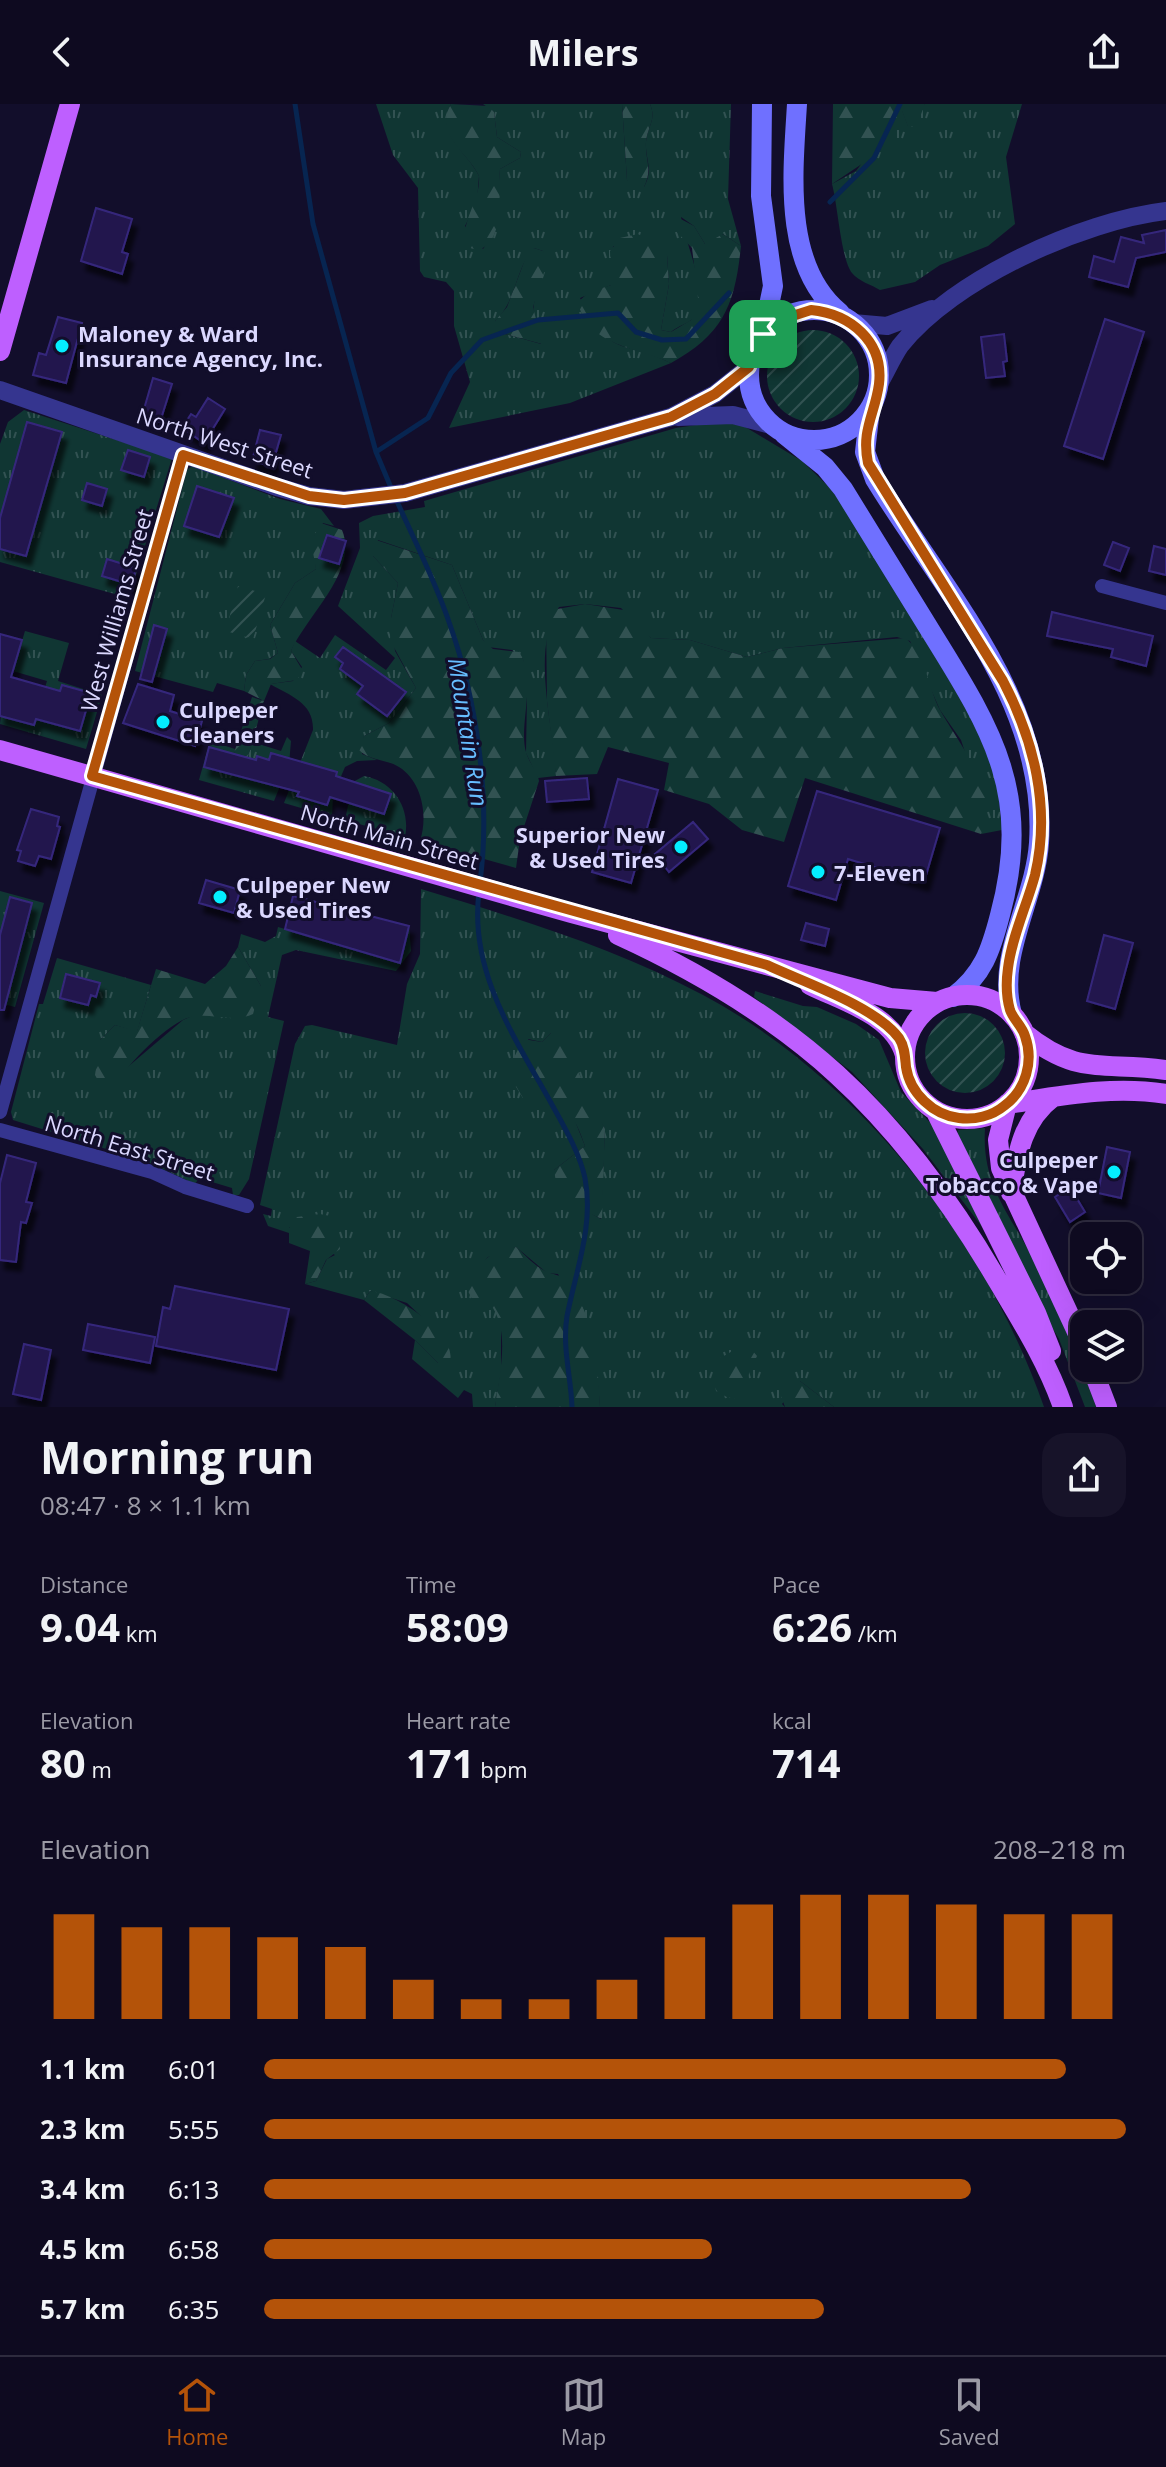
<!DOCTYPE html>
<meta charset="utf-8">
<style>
:root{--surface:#0e0a20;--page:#171329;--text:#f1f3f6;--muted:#9b9aa5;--line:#2e2b3e;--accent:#b45309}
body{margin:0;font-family:"Open Sans",sans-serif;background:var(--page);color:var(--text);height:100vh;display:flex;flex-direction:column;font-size:30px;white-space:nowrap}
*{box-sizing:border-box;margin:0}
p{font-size:26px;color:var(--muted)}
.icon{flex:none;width:44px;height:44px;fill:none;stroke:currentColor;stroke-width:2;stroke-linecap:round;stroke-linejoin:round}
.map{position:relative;height:1303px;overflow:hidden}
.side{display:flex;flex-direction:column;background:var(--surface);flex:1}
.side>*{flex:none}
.controls{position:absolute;left:1070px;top:1118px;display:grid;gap:16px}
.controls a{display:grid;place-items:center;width:72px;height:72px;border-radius:16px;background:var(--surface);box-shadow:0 8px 32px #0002,0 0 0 2px var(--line);font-size:40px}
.pin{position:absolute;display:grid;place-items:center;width:68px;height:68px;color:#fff;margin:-34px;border-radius:16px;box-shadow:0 4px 12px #0006}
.round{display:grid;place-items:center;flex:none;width:84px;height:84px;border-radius:24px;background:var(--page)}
.head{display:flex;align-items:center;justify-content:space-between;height:136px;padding:0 40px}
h1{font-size:44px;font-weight:700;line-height:60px}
.stats{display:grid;grid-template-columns:repeat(3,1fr);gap:12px;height:136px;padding:8px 40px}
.stats div{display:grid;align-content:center}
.stats b{font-size:40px;font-weight:700}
.stats small{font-size:22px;font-weight:400}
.stats p{font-size:22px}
.chart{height:224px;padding:16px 40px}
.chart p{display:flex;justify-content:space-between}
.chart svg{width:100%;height:144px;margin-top:8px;stroke:var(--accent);stroke-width:6}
ul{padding:0 40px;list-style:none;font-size:26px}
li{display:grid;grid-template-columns:128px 96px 1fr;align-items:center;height:60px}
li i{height:20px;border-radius:10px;background:var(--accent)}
header{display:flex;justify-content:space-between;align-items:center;height:104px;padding:0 40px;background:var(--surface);font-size:36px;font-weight:700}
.tab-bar{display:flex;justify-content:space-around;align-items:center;height:112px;border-top:2px solid var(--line);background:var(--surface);font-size:22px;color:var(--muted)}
.tab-bar a{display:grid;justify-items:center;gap:4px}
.tab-bar .active{color:var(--accent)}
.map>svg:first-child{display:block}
.grass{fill:url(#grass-tufts);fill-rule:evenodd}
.forest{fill:url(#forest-firs)}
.garden{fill:url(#garden-furrows)}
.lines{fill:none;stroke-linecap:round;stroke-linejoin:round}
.stream{stroke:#072551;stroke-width:5}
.building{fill:#21184e;stroke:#36287c;stroke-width:2;filter:url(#shadow)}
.minor{stroke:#35358f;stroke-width:14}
.tertiary{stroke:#35358f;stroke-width:18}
.secondary{stroke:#6f70ff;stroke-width:20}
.primary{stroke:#be5fff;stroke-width:20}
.route-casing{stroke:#fff;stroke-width:16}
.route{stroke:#b45309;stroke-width:10}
.poi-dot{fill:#04eeff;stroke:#120e2b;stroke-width:3}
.labels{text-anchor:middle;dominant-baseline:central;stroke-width:6;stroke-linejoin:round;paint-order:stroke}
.poi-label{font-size:22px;font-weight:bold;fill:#dbd8ff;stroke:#120e2b;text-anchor:start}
.street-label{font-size:22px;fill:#dbd8ff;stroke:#120e2b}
.water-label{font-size:24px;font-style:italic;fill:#66bdff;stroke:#120e2b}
</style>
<header><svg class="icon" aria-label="back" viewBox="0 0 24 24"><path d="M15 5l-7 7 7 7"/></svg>Milers<svg class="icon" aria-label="share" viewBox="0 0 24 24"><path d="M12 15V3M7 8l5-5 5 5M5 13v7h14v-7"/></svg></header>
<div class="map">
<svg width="1166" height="1303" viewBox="0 0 1166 1303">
<defs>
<pattern id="grass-tufts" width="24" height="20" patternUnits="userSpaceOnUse" patternTransform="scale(2)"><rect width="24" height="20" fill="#103633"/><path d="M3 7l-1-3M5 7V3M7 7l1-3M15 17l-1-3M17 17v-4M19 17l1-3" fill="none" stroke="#325252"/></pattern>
<pattern id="forest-firs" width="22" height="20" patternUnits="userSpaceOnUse" patternTransform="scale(2)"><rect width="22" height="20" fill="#103633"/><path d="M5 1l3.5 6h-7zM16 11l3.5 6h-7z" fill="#325252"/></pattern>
<pattern id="garden-furrows" width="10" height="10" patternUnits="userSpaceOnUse" patternTransform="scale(2)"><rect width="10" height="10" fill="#103633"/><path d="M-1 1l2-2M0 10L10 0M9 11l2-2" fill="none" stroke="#325252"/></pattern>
<filter id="shadow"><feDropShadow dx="5" dy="9" stdDeviation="2" flood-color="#0009"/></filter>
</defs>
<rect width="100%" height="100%" fill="#120e2b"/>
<path class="grass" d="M376,0h75c-16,31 16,47 28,72l-2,25 -12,25 18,23 12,-17 5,-63 20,-11 1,-6 -24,-15 -3,-25 -11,-8h139l5,76 17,7c10,-18 1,-27 2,-45 1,-15 11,-22 4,-38h81l-3,95 13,47 -18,-12 -12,10h-6l-11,-18 -13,-9c3,23 30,79 12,101 -5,6 -16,8 -22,14l-10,-2 8,-46 -2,-29 -54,-9 -2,39 -31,13c32,61 37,40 91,65l-101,40 -121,25 21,-46 -16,-56v-35l-8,-9 -22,-5 -4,-6 -2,-83 -25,-33zM534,144l9,3c3,25 -9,38 -10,62 0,12 7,19 8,31l-36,-10 -10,-13c22,-20 20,-53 39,-73z
M925,0h97l-16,53 9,67 -27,22 -48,19 -25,17 -35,8c-8,-5 -22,-9 -28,-17 -11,-14 -14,-67 -20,-89l24,-13 46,-61 6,16z
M24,306l148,48 -43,140 -129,-36v-118l8,-22z
M716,318l26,3 60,36 26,25 27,35 118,199 24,60 5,50 -21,4 5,-19 -25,-75 -21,-30 -30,-69 -13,-4 -114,11 -36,9 -57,-17 -39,-2 -30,-30 -36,-4 -26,3c-29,43 -5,119 -3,169l-18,2 -12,-25 1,-57 -4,-37 -11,-9 -24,-3 -5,-7 -31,-75 -74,-25 -5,16 25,27 -7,35 4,33 21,37 -27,35 -25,13 -2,18 15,6 -20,1 -12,6 -12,28 -1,22 -48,-14 29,-73c1,-27 -22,-34 -43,-46l23,-3 9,-14 -11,-16 4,-10 25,17 15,-23 51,35 9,-12 -57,-52 22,-58 -1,-25 14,-7 52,-9 -1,-6 252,-73z
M192,362l88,33 41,10 13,17 -11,-3 -9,13 2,33 -21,14 -25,42 8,28 -9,6 -14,2 -9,14 -2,16 -27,-8 -4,9 -78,-21 52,-201z
M25,527l44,12 -11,38 44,14 -16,54 -86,-25 1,-8 33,9 13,-44 -34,-10z
M287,633l4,4 -2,23 -15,37 -75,-21 11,-39 25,8 -1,7 13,4 5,-18 29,9z
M364,672c29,5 47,32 41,61l-60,-17 8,-38z
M421,785c95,29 192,58 282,106 157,84 283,246 341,412h-210l-34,-26 -18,23 3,3h-185c-4,-61 -12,-80 -42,-133l-11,-1 -31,-26 -28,10 -11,11 24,52v51l-6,36h-22l-1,-13 -8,-4 -6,8 -46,-39 3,-19 23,23 -1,-32 -30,-28 -37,-12 -6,9 -59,-16 11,-3 11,-22 8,-4 -46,-28v6l-21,-7 -5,-12 8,2 1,-7 -12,-4 35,-161 10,-18 7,-1 85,20 10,-61 13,-30zM551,929l54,96 -4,90 -24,-13 -23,-36 31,-24 -12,-30 -12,-11 -33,-66 14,3z
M0,787l44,12 -29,104 -15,-4z
M409,822l2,25 -15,20 -100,-21 -14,5 -14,62 16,4 -35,158 -10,16h-6l-1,-7 -33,-10 -4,6 -47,-22 -135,-42 -2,-8 28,-108h4l14,-46 94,27 -14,47 -22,-7 -15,15 23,31 60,-51 78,-34 -23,-39 3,-13 24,8 11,-6 2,-9 121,36z
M755,887l48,15 14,1 39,17 23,16 22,52 36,38 46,98 -60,-79 -71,-77 -98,-75z
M985,1024c-4,61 29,90 54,142 21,44 41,90 57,137h-11l-26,-68 -42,-71 -60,-133 1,-5z"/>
<path class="forest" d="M451,0l37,2 6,6 3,25 24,15 -1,6 -20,11c-2,23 6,75 -23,81l-10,-3c-9,-24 14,-45 12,-71 -11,-24 -46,-41 -28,-72z
M622,0h28c7,16 -3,23 -4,38 -1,18 7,27 -2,45l-11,1 -6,-8z
M833,0h92l-9,23h-8l-6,-16 -6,12v18l-64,43z
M677,113l17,9 11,18 18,-10 18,12c-6,58 -17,88 -70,117 -32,-15 -84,-17 -93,-61l10,-9 23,-8 -1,-34 10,-13 18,-4 24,13 5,8 2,29 -8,46 10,2 20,-12 7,-22 -6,-50 -18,-19z
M534,144l9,3 5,9 -15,47 9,37 -37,-10 -9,-8 -1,-5 12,-14 22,-58z
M321,419l21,7c17,41 -35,85 -51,121l12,20 -6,9 -26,4 -7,17 -20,-10 2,-16 9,-14 15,-2 8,-6 -8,-28 25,-42 21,-14 -5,-28z
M373,435l79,26 31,75 10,9 26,3c19,27 -1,72 7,100 3,11 11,18 13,29l-19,58 -4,29 -96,-27c8,-24 3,-59 -21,-74 -12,-8 -30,-6 -40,-17l5,-14 25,-13 27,-35 -26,-48 1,-22 7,-35 -25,-27 -3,-16z
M585,500l45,7 21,27 39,2 57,17 36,-9 122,-10c21,15 23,50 35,72 17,31 63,86 41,124l-176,-56 -21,64 -42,-12 -33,-26 -45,-14 5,-27 -61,-16 -11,27 -41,2 -9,-75 -1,-81 6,-10z
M238,843l23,39 -8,28c-22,10 -40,-2 -62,3 -23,5 -64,48 -75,67l-15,2 -6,-11 5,-35 15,-15 22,6 19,-62 49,15 21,-18z
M559,927l46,98 -3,90 -43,-19 -5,-30 31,-24c-13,-40 -22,-40 -61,-46l-17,-28 16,-33 19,3 9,-9z
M320,1110l10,2 6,12 4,21 -14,11 -10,21 -11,3 5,-33 -21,-8v-15l8,-11z
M516,1143c9,8 19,19 29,24 8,4 15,3 22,10 26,27 32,91 33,126h-105c4,-31 15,-72 -2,-99l-19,-5 -8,-16v-13l33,-25z
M370,1187c23,1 92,44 79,73l-11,-1 -23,-23 -51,-40z
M746,1239l11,13 -8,17 -2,22c-11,7 -20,3 -31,-4l-3,-16 4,-15z
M789,1276l11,1 34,26h-49l-7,-19 3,-6z"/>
<path class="garden" d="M767 272a46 46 0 1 1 92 0a46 46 0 1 1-92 0Z
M238,482l28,8 -13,45 -27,-8z
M252,593l12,4 -17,59 -14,-4z
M925 949a40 40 0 1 1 80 0a40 40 0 1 1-80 0Z"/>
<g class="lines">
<path class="stream" d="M295,0l18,120 63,228 16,38
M830,98l44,-44 26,-54
M376,348l52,-34 23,-45 31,-33 56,-20 80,-7 18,19 26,8 24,-1 43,-46
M396,395c18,41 39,81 53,123 28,78 42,178 31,260
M479,788c-10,78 34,143 71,209 13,24 29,50 35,77 9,48 -9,92 -18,138 -5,32 4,60 5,91"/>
</g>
<path class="building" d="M96,104l36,11 -10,33 6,2 -6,20 -41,-13z
M1166,126v22l-30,6 -8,29 -39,-10 5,-21 20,6 7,-25 23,6 -2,-8z
M58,213l24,6 -16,60 -33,-8 6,-22 7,2z
M1105,215l39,13 -41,127 -39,-13z
M1004,230l3,27 -4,1 2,14 -19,2 -5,-41z
M153,274l19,6 -12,38 -18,-6z
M208,294l17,11 -21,34 -22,-15 9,-14 5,3z
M27,318l35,10 -36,124 -26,-7v-31z
M260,326l21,5 -9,31 -20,-5z
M128,346l22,7 -6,20 -23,-7z
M87,379l20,6 -5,17 -20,-6z
M197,382l37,12 -15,39 -35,-11z
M327,431l19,6 -7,23 -20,-6z
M1113,438l16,6 -9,23 -16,-6z
M1154,442l12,3v26l-17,-4z
M107,455l29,9 -4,17 -30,-9z
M1052,508l101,24 -7,30 -35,-9 2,-8 -66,-13z
M154,521l13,4 -15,53 -12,-3z
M0,530l22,6 -11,37 49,14 2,-6 29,8 -11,38 -44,-12 -2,6 -34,-9z
M343,543l63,45 -19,24 -30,-22 6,-8 -23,-17 3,-6 -8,-6z
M138,580l36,11 -4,16 32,10 -7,25 -72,-23z
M209,643l47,13 1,-4 12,4 2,-7 66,19 -1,4 55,18 -7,20 -54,-17 -3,8 -30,-9 2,-4 -95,-25z
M587,674l2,21 -42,3 -2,-21z
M618,675l40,11 -27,93 -39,-11z
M817,687l123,37 -16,54 -76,-23 -12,41 -48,-14z
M31,705l28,8 -2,9 3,1 -9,32 -12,-3 -4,10 -17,-5 3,-10 -4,-1z
M693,718l15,17 -39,33 -14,-18z
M206,776l34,10 -6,23 -35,-10z
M293,792l116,30 -9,37 -115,-34z
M10,793l22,6 -28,107h-4v-75z
M806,819l23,6 -4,17 -24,-6z
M1104,831l29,8 -18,66 -28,-8z
M66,870l34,9 -4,14 -5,-2 -3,10 -28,-7z
M1107,1043l23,5 -9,46 -23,-5z
M7,1051l29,8 -10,39 6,1 -6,20 -5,-1 -5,40 -16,-2v-77z
M1070,1083l15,25 -15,10 -15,-25z
M175,1182l114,23 -13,61 -120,-24 7,-39 7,2z
M88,1220l67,13 -5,26 -67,-13z
M24,1240l27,6 -10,50 -28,-6z"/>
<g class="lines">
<path class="minor" d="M1102,482l64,17
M0,1008l183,-657
M0,1026l152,42 33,15 62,19"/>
<path class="tertiary" d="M853,219l34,3 45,-17
M879,280c7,-12 13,-26 21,-38 53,-67 182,-125 266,-135
M0,286l277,97 32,9 35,4 61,-7 266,-76 44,-23 34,-27
M678,313l55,-2 38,10"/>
<path class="secondary" d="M762,0l-1,92 12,90 -10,48
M797,0c-4,68 -15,162 43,209
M749 271a65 65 0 1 1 130 0a65 65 0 1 1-130 0Z
M870,305l-5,43 10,27c69,113 173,223 164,364 -4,58 -43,112 -27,171
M784,330l41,33 18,22c30,49 60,97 90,146 61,98 99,161 67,280 -9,35 -17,60 -47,82"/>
<path class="primary" d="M0,247l70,-247
M0,646l571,163 319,85 47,4
M618,831c177,81 280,176 378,343 25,42 51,83 67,129
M810,881c34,17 84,30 95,70
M905 953a62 62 0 1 1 124 0a62 62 0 1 1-124 0Z
M1024,929c54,44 79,28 142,37
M1007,1000l-9,36 3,28 83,179
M1007,1000c53,-8 106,-19 159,-10
M935,1006l101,203 15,38
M1011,1089c6,-37 10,-72 42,-96
M1092,1264l15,39"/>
</g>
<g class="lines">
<g class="route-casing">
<path id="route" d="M811,206c39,4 73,31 68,74 -4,30 -18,46 -11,79l135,218c31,59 48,127 32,194 -8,30 -23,61 -27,93 -2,14 -2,28 2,42 3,9 12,16 15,26 9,25 1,54 -21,70 -12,10 -29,14 -45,12 -26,-3 -49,-25 -53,-51 -1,-10 -1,-20 -7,-29 -24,-32 -96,-56 -132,-73l-675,-189 91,-321 126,41 35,4 61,-7 266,-76 44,-23 34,-27 7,-23 21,-23z"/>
</g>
<use href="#route" class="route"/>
</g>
<g class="poi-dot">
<circle cx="62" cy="242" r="8"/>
<circle cx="163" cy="618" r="8"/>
<circle cx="681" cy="743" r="8"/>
<circle cx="818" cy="768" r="8"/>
<circle cx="220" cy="793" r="8"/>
<circle cx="1114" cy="1068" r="8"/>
</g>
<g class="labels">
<g class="poi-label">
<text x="78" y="229">Maloney &amp; Ward<tspan x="78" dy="25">Insurance Agency, Inc.</tspan></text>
<text x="179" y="605">Culpeper<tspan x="179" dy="25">Cleaners</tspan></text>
<text x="665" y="730" text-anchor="end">Superior New<tspan x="665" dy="25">&amp; Used Tires</tspan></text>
<text x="834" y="768">7-Eleven</text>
<text x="236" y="780">Culpeper New<tspan x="236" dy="25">&amp; Used Tires</tspan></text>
<text x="1098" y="1055" text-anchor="end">Culpeper<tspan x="1098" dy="25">Tobacco &amp; Vape</tspan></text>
</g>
<g class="street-label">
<text transform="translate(225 338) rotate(18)">North West Street</text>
<text transform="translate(116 506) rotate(-74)">West Williams Street</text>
<text transform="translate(390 732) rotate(16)">North Main Street</text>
<text transform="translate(130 1043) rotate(17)">North East Street</text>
</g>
<g class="water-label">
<text transform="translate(469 628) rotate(81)">Mountain Run</text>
</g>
</g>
</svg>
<div class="controls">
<a><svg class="icon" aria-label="locate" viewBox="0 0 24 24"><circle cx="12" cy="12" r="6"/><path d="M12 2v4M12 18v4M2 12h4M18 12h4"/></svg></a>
<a><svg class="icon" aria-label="layers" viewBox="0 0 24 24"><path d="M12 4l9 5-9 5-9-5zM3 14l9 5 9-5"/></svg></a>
</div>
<div class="pin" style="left:763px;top:230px;background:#1e9e55"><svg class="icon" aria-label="arrive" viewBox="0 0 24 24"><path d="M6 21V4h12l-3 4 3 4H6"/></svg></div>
</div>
<section class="side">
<div class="head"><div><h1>Morning run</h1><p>08:47 · 8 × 1.1 km</p></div><a class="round"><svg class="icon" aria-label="share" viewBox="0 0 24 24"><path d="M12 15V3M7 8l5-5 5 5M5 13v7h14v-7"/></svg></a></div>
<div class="stats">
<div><p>Distance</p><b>9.04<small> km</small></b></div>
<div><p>Time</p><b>58:09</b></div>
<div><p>Pace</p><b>6:26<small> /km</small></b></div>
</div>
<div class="stats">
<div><p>Elevation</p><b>80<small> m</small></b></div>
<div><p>Heart rate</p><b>171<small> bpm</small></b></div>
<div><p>kcal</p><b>714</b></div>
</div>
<div class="chart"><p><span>Elevation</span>208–218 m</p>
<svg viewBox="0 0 160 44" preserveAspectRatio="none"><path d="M5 44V12M15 44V16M25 44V16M35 44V19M45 44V22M55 44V32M65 44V38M75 44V38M85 44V32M95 44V19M105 44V9M115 44V6M125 44V6M135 44V9M145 44V12M155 44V12"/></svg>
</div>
<ul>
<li><b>1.1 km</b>6:01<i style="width:93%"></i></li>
<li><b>2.3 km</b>5:55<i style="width:100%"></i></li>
<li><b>3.4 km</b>6:13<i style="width:82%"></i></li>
<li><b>4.5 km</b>6:58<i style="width:52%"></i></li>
<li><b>5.7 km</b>6:35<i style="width:65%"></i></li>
</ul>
</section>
<nav class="tab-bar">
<a class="active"><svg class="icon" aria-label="home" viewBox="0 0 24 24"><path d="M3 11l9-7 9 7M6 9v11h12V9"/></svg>Home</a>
<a><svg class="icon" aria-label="map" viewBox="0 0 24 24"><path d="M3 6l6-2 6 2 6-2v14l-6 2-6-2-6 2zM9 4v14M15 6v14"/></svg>Map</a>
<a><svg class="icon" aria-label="saved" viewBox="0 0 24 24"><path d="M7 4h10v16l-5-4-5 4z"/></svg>Saved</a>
</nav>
